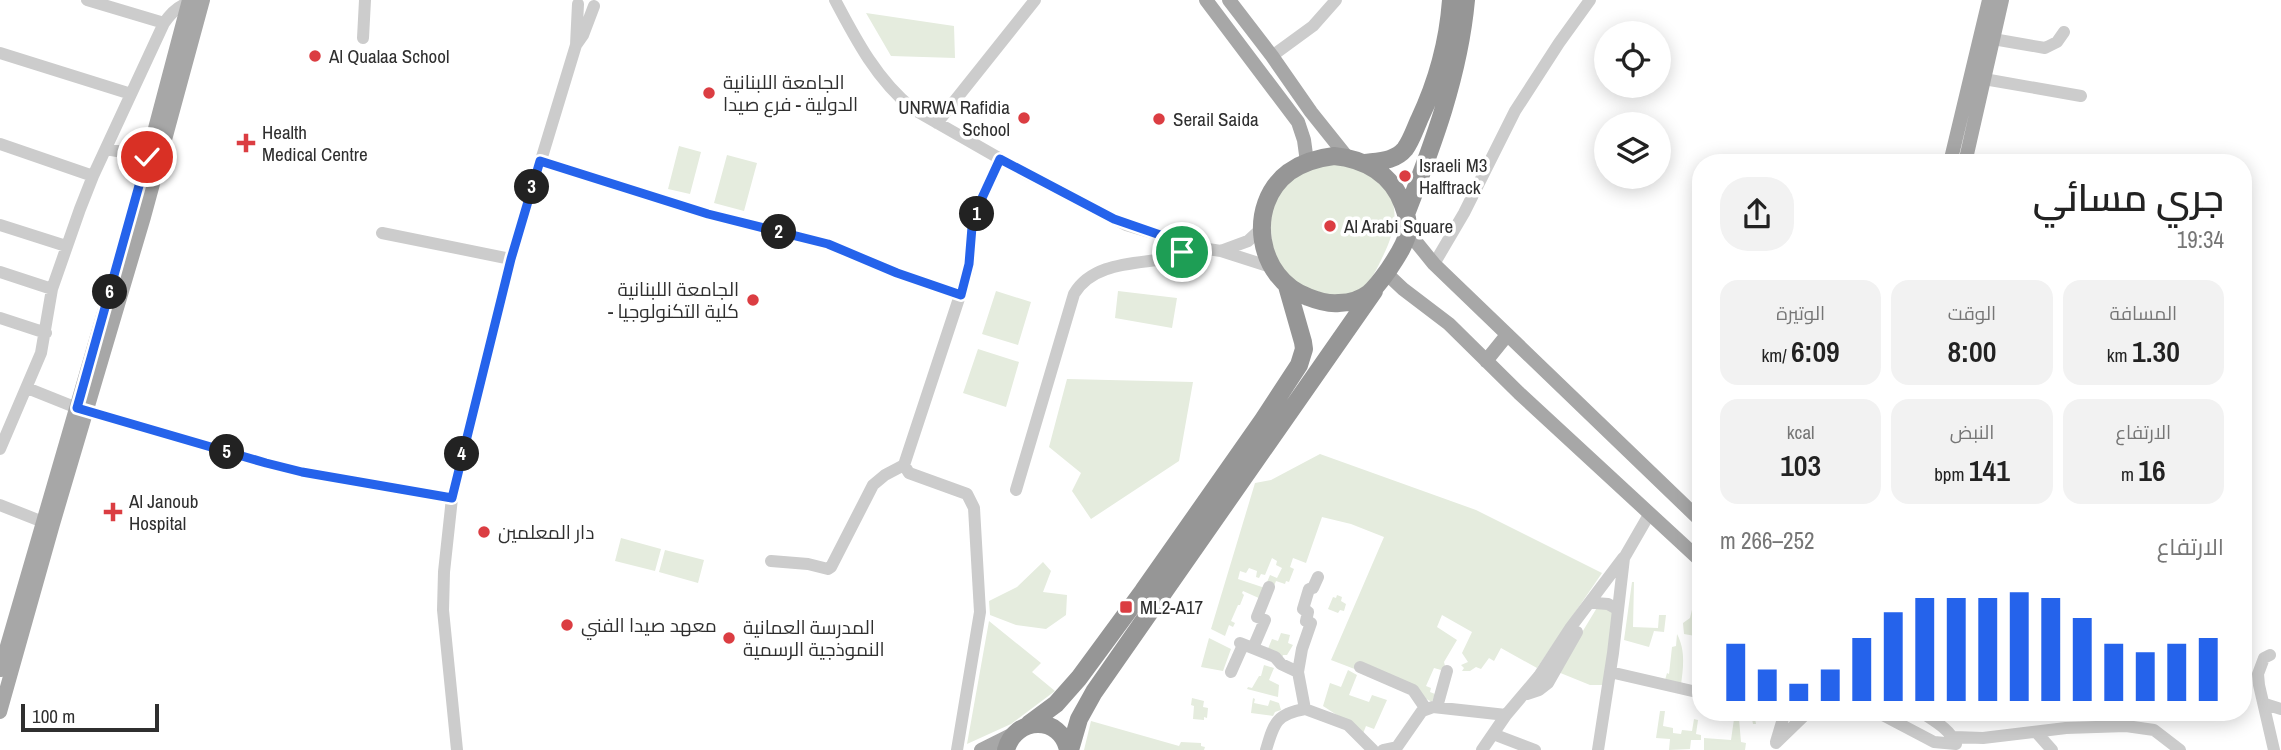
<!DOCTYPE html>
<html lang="ar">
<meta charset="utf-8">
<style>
:root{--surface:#fff;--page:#f2f2f2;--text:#222;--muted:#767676;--accent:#2563eb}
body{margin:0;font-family:"Archivo Narrow",Cairo,sans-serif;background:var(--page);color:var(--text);direction:rtl;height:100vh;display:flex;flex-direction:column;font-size:26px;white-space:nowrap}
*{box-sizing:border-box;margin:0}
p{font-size:23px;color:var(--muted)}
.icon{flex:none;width:38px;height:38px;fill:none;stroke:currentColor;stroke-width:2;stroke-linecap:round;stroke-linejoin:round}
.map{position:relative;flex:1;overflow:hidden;direction:ltr}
.drawer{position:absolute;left:1692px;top:154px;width:560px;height:567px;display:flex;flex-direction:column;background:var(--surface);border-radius:28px;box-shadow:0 4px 18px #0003;direction:rtl}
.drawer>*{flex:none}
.fabs{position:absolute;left:1594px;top:21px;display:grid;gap:14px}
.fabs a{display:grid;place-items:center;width:77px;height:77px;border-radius:50%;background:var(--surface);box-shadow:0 4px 18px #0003;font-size:35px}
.scale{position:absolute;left:21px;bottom:18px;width:138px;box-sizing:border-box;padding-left:7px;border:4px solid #2f2f2f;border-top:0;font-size:19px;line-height:24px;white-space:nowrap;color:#2f2f2f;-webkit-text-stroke:5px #fff;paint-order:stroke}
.pin{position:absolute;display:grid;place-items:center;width:60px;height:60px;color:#fff;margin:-30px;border:4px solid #fff;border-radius:50%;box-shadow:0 2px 7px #0007}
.km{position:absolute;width:35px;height:35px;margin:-18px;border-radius:50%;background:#222;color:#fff;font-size:19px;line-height:35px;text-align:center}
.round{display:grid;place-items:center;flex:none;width:74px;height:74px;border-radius:28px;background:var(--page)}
.headline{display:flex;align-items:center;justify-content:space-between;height:119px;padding:0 28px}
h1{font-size:38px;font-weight:600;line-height:52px}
.stats{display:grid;grid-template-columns:repeat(3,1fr);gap:10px;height:119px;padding:7px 28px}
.stats div{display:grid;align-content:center;border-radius:18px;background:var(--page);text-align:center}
.stats b{font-size:30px;font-weight:600}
.stats small{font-size:19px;font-weight:400}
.stats p{font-size:19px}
.chart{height:196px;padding:14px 28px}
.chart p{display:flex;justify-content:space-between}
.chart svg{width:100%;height:126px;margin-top:7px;stroke:var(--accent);stroke-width:6}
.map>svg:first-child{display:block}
.green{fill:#e5ecde}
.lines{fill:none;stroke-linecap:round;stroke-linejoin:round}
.minor{stroke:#ccc;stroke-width:12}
.major{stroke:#a7a7a7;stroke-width:14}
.highway{stroke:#969696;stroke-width:18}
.route-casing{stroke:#fff;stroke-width:14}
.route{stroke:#2563eb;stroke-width:9}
.poi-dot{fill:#db3d42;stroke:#fff;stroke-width:2.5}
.labels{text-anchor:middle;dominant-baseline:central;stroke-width:7;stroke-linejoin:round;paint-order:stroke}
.poi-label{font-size:19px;fill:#2f2f2f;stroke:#fff;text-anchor:start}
</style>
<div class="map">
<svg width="2281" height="750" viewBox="0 0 2281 750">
<rect width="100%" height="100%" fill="#fff"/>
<path class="green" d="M866,13l88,13 1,32 -64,-2z
M679,146l22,6 -11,42 -22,-5z
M727,155l30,8 -13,48 -30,-8z
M1335,162c57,11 74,44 47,96 -5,11 -13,28 -26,33 -24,11 -56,-1 -73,-20 -10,-12 -11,-25 -12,-40 0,-6 -2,-15 -1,-21 7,-31 38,-43 65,-48z
M996,291l35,11 -13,43 -36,-11z
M1118,291l59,7 -5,30 -57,-10z
M978,349l41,13 -13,45 -43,-14z
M1067,379l126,3 -14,79 -88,58 -19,-28 9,-18 -32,-26z
M1320,454l156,56 126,63 -65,95 -36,-20 -7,13 -5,-3 -8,11 -5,-2 -6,4h-8l2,-3 -3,-3 7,-3 -6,-9 10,-21 -30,-17 -5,12 20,13 -13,22 1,4 -4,4 -7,-2 -8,18 5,2 -1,4 5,2 -3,8 -25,-13 -76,-29 53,-123 -33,-13 -29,-7 -16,46 -13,-5 -3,9 4,2 -5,13 -3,-1 -1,3 -9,-3 -2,5 -7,-4 3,-7 7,3 5,-10 -6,-3 1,-4 -5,-3 -7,17 -4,-1 -2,4 -3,-1 1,-6 -8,-3 -3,5 -6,-2 -2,8 27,9 -4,11 -18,-8 -1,2 2,2 -4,10h-2l-7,16 4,2 -2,4 -4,-2 -4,11 -14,-7 44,-146 16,-3z
M621,538l40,11 -6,22 -40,-10z
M665,550l39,10 -6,23 -39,-11z
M1043,562l8,9 -8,21 24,3 -1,20 -20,14 -30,-4 -26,-10 -1,-14 28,-14z
M1700,578l1,1v58l-17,-3 -1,-11 7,-5 5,-21 -3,-4 5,-5z
M1632,582h2l-1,45 25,1 1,-13h7l-2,17 -10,-1 -5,16 -25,-7z
M1337,595l5,2 -1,4 5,3 -2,7 -4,-1 -2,3 -10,-4 5,-12 3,1z
M1598,606l13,3 2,7 -10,69h-13l-32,-13z
M989,621l52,42 -9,9 23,19 -44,33 -44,20z
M1281,633l9,2 -2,8 5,2 -6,10h-4l-2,7 -14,-11 5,-12 6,2z
M1677,634c9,17 6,34 4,51l-16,-5 2,-7 2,1 3,-27 4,-1z
M1209,638l22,11 -8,22 -22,-4z
M1264,665l10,3 -5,12 10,5 -1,12 -31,-8 1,-2 4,1 7,-12h2z
M1348,670l9,5 -8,20 20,7 3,-7 15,5 -13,29 -8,-3 -4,10 -19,-17 -20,-13 7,-23 11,4z
M1192,698l12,3 -1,6 5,1 -1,10 -3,-1v3l-11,-1 1,-13 -3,-1z
M1253,698l2,1 -1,4 14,3 2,-6 9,3 2,7 -6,2 -2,4 -22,-3z
M1660,711h5l-2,15 10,2v5l8,1 1,-4 10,1 2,-12 4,1 -2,14 5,1v5h-10l-1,9 -21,1 1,-11 -14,-1z
M1732,712h22l2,12h-3l-1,-5h-13l2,23 5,1 -1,7h-41v-12l27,2 3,-21 -8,-1 1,-4z
M1091,721l88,25 2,-4 20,1v3l4,1 -1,3h-120z"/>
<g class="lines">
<path class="minor" d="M87,0l77,23
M835,0c21,40 42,80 78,109l112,64 101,52 40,12 22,9 33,5 50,16
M363,38l2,-38
M1993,39l52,9 12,-6 7,-10
M576,45l2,-41
M0,53l131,41
M1272,56l41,-30 23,-26
M1984,79l97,17
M937,123l98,-123
M0,144l93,32
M106,149l50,9
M540,161l168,53 120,30 69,29 64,22
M0,225l66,21
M382,233l129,26
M1221,251l27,-10 13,-12
M1434,264l30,-51 51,-102 44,-68 31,-43
M0,272l52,17
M0,318l46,15
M27,388l50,20 189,55 35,9 151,26
M0,449l41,-96 11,-64 28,-80 13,-33 71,-153c7,-10 17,-21 30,-20
M1016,490l58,-196c18,-31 59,-30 90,-35l10,-3 14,-10
M0,505l43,17
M771,561l37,3 20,5 3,-2 42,-82 12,-10 19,-10
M1318,577l-5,11 -4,1 -6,20 5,3 -2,9 5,2 -9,26 -4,23 7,37 43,16 25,25
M1595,603l13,1 9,5
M1240,643l35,14 6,7 17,8
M1253,648l12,-28 -8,-3 12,-30
M2270,655l-6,3 -6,16 1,11 15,65
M1360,667l53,23 13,19
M1231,672l12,-27
M1610,672l91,21
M1527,694l12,-4 9,-7 29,-51
M2265,704l16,5
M1437,707l10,-36
M1877,712l57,30 22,2
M1921,712c13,9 29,17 35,32
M2036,732l16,18
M1493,734l42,16
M1954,737l29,1 83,-10 60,-2 28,4 26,20
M1776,742l9,-30
M1776,743l32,-31
M457,750l-14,-140 1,-38 8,-74 59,-239 65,-214 7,-10 11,-29
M957,750l23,-138 -6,-104 -7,-14 -58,-21 -5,-8 64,-194 4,-44 10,-29 18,-39
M1266,750c8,-27 10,-36 39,-41
M1383,750l14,-3 25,-36 11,-4 73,8
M1482,750l24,-35 33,-39 32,-49 52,-69
M1598,750l15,-97 11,-95 26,-45"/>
<path class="major" d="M1206,0l92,122 6,18 3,22
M1229,0l43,56 39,56 36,45
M1950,163l39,-163
M1965,163l37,-163
M1408,232l26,32 267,257
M1386,273l17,16 46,35 70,69 182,168
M1486,361l21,-26
M0,670l130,-447 59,-223
M0,712l53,-188 91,-307 59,-217
M981,750l32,-16"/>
<path class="highway" d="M1334,156c31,3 58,18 69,49 3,8 6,17 5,26 -2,13 -12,27 -19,38 -14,20 -23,33 -50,34 -10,1 -21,-2 -31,-6 -51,-18 -63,-92 -19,-125 14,-10 28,-14 45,-16z
M1365,163c15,-2 30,-2 40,-14 6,-8 10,-20 14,-29 18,-38 29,-78 32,-120
M1406,214c27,-70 53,-138 60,-214
M1029,724l27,-20 23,-26 64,-87 120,-171 36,-55 5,-16 -1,-7 -16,-56
M1006,750c9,-34 55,-35 62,0
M1070,750l9,-31 15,-27 280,-401"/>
</g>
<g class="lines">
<g class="route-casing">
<path id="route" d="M147,157l-70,251 189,55 36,9 150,26 59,-239 29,-98 168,53 120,30 69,29 64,22 8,-31 3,-37 10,-29 18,-39 114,60 52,18 22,9 -6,6"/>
</g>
<use href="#route" class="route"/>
</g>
<g class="poi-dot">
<circle cx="315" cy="56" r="7"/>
<circle cx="709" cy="93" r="7"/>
<circle cx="1024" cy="118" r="7"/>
<circle cx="1159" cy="119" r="7"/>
<path d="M242.5 132.5h7v7h7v7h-7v7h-7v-7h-7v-7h7z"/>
<circle cx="1405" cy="176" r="7"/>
<circle cx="1330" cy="226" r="7"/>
<circle cx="753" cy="300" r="7"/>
<path d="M109.5 501.5h7v7h7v7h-7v7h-7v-7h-7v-7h7z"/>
<circle cx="484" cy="532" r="7"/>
<rect x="1119" y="600" width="14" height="14" rx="3.5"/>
<circle cx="567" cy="625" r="7"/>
<circle cx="729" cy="638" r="7"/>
</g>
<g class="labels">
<g class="poi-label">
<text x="329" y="56">Al Qualaa School</text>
<text x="723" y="82">الجامعة اللبنانية<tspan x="723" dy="22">الدولية - فرع صيدا</tspan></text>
<text x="1010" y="107" text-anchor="end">UNRWA Rafidia<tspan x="1010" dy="22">School</tspan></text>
<text x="1173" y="119">Serail Saida</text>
<text x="262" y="132">Health<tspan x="262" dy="22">Medical Centre</tspan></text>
<text x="1419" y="165">Israeli M3<tspan x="1419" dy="22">Halftrack</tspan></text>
<text x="1344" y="226">Al Arabi Square</text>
<text x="739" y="289" text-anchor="end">الجامعة اللبنانية<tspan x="739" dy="22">- كلية التكنولوجيا</tspan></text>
<text x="129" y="501">Al Janoub<tspan x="129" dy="22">Hospital</tspan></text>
<text x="498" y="532">دار المعلمين</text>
<text x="1140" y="607">ML2-A17</text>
<text x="581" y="625">معهد صيدا الفني</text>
<text x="743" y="627">المدرسة العمانية<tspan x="743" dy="22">النموذجية الرسمية</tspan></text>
</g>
</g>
</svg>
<div class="fabs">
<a><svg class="icon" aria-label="locate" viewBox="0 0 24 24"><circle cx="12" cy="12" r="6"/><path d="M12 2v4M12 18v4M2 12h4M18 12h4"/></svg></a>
<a><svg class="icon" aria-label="layers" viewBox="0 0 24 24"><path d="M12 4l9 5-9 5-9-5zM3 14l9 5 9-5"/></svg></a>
</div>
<div class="scale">100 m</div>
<div class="pin" style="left:1182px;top:252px;background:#1e9e55"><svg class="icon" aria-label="arrive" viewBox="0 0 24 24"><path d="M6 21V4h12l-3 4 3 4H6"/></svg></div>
<div class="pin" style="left:147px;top:157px;background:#d93025"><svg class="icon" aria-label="check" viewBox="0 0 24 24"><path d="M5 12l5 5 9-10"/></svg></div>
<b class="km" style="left:977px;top:214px">1</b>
<b class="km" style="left:779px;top:232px">2</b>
<b class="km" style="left:532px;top:187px">3</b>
<b class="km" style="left:462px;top:454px">4</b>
<b class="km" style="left:227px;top:452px">5</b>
<b class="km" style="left:110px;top:292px">6</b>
<section class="drawer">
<div class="headline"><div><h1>جري مسائي</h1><p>19:34</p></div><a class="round"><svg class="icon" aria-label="share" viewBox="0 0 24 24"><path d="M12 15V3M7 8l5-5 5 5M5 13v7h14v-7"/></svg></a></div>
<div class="stats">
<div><p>المسافة</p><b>1.30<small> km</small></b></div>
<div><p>الوقت</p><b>8:00</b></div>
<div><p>الوتيرة</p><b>6:09<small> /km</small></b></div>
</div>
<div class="stats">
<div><p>الارتفاع</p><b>16<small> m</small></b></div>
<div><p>النبض</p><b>141<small> bpm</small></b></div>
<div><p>kcal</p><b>103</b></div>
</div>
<div class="chart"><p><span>الارتفاع</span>252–266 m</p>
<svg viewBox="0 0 160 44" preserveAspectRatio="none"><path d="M5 44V24M15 44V33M25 44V38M35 44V33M45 44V22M55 44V13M65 44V8M75 44V8M85 44V8M95 44V6M105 44V8M115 44V15M125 44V24M135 44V27M145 44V24M155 44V22"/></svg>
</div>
</section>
</div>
